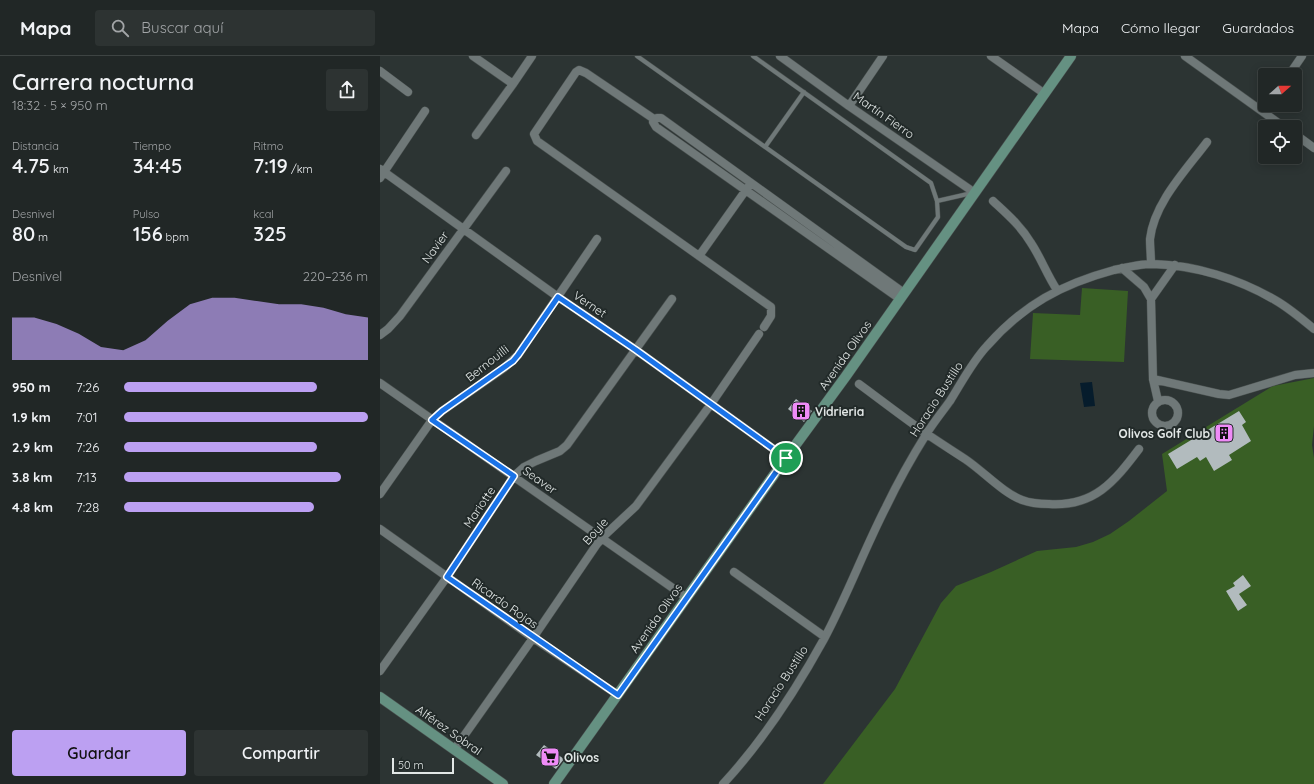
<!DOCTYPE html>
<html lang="es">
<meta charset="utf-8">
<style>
:root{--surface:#212726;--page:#2d3332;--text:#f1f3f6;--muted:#a2a5a7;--line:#3e4443;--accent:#bca0f2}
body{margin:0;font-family:Quicksand,sans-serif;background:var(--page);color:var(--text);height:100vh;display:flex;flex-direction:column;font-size:15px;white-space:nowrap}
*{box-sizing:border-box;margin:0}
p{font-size:13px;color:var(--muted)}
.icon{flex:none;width:22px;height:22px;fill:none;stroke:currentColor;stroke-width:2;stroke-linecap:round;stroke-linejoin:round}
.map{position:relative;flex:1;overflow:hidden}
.sheet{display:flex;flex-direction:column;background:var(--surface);width:380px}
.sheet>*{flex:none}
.needle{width:26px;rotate:69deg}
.buttons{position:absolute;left:878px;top:12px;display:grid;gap:8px}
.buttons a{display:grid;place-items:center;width:44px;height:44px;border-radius:4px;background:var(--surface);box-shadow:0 2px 10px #0003,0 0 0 1px var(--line);font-size:20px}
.scale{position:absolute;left:12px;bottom:10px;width:62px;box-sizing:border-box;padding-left:4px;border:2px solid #e2e7e6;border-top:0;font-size:11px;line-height:14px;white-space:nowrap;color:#e2e7e6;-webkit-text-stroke:3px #222a29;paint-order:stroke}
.pin{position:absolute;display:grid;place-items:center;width:34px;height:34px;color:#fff;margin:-17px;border:2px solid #fff;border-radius:50%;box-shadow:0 1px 4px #0007}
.round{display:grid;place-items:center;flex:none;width:42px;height:42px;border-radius:4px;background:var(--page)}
.overview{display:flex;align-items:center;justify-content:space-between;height:68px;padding:0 12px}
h1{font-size:22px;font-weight:600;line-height:30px}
.metrics{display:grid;grid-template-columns:repeat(3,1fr);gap:6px;height:68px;padding:4px 12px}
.metrics div{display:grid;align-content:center}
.metrics b{font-size:20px;font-weight:600}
.metrics small{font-size:11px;font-weight:400}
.metrics p{font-size:11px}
.chart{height:112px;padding:8px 12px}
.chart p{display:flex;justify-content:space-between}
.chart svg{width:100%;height:72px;margin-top:4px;fill:var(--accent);opacity:.7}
.button{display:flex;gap:8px;margin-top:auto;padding:8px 12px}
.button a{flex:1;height:46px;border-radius:4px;background:var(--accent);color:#111;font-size:16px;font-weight:600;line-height:46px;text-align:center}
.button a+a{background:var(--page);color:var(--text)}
ul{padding:0 12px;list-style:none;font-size:13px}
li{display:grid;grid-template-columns:64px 48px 1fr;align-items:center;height:30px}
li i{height:10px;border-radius:5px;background:var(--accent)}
header{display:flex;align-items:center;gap:24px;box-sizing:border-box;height:56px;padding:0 20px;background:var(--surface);border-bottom:1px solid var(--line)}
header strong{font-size:19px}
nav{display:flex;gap:22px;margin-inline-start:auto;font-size:14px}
.search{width:280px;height:36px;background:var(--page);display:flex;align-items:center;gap:10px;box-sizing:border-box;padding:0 14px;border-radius:4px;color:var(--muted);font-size:15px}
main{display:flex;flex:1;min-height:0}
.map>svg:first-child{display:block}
.green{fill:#395f25}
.water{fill:#061c2c}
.building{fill:#b2bbbe}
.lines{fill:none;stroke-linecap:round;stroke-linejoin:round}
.lane-casing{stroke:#4a5150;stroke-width:5}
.street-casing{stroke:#4a5150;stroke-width:9}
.secondary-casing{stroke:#4a5150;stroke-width:11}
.lane{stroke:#6f7878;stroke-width:4}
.street{stroke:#6f7878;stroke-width:8}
.secondary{stroke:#659182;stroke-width:10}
.route-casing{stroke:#fff;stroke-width:8}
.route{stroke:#1a73e8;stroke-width:5}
.labels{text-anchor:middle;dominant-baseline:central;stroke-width:4;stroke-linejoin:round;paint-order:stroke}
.street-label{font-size:12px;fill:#e2e7e6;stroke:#222a29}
.poi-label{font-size:12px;font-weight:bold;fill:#e2e7e6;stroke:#222a29;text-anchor:start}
</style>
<header>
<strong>Mapa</strong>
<div class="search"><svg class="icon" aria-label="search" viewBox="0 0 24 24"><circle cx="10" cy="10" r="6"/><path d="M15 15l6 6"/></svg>Buscar aquí</div>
<nav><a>Mapa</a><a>Cómo llegar</a><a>Guardados</a></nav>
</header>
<main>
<section class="sheet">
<div class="overview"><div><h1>Carrera nocturna</h1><p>18:32 · 5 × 950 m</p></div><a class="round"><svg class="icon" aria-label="share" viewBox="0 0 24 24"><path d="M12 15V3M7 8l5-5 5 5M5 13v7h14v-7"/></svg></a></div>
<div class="metrics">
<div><p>Distancia</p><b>4.75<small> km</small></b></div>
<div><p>Tiempo</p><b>34:45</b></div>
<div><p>Ritmo</p><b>7:19<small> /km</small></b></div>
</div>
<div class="metrics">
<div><p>Desnivel</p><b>80<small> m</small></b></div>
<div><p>Pulso</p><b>156<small> bpm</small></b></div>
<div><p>kcal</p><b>325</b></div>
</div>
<div class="chart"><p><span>Desnivel</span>220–236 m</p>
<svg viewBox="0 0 160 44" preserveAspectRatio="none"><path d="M0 44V18L10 18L20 22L30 28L40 36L50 38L60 32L70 20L80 10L90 6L100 6L110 8L120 10L130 10L140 12L150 16L160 18V44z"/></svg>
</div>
<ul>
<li><b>950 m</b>7:26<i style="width:79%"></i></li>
<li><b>1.9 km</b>7:01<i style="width:100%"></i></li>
<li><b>2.9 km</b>7:26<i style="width:79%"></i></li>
<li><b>3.8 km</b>7:13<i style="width:89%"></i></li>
<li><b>4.8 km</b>7:28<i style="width:78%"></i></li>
</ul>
<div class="button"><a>Guardar</a><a>Compartir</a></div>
</section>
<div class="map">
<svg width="934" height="728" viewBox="0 0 934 728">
<rect width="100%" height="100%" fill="#2c3433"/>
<path class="green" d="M702,232l46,3 -4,71 -94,-3 3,-46 47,2z
M934,322v48l-2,19 2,13v326h-491l72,-95 46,-86 15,-17 35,-14 46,-21 39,-4 17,-5 17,-8 19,-13 38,-30 -5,-37 111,-68z"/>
<path class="water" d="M712,326l3,24 -11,1 -4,-24z"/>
<path class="building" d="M416,343l16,12 -8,11 -16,-13z
M859,355l7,11 -4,3 9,16 -22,14 3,5 -18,11 -8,-14 -6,4 -3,-4 -20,12 -9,-15z
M863,519l8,11 -12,8 8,11 -9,6 -12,-20 9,-5 -2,-3z
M164,689l20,14 -8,10 -20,-14z"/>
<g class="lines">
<g class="lane-casing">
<path id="lane" d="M257,0l269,191 9,3 23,-33 -1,-16 -6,-18 -178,-127
M385,91l39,-55
M557,145l35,-8"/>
</g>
<g class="street-casing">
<path id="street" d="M93,0l40,28
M400,0l69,50 126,87
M611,0l54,38
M805,0l99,71
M0,15l28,21
M909,19l13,-19
M469,50l34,-50
M274,63l-68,-46 -7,-3 -3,2 -42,62 3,7 234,166v9l-7,11
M915,78l19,14
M96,79l37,-51 19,-28
M0,113l178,128 78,53 150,108
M0,122l45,-67
M613,145c14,13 28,25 38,42 10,15 16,32 26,47
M319,200l49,-69
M771,208c0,-8 -1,-17 -1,-25 4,-36 36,-69 57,-97
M742,212l22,19 7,12 2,80 5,22
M520,243l-244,-172 -3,-5 1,-3 3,-1h4l243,175
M771,243l24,-34
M0,279l8,-6 12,-13 106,-145
M773,323l66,15 10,1 66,-20 19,-2
M0,327l307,215
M479,328c23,17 45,34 68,50 13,9 26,17 38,25 18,12 38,34 57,41 8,3 18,4 27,4 45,3 65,-22 90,-55
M772 357a13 13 0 1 1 26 0a13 13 0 1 1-26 0Z
M0,438l52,-74 10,-9 62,-43 14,-13 79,-116
M0,473l153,109 85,57
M354,516l91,65
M0,615l67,-94 67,-101 10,-9 12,-6 24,-10 7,-6 105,-146
M74,694l79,-112 64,-94 9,-10 30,-28 75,-102 48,-70
M343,728c38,-41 74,-96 101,-145 23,-43 40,-89 62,-132 12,-25 26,-50 41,-74 7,-11 15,-21 23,-32 12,-19 22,-39 37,-55 36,-41 75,-62 127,-76 13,-3 26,-6 39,-6 42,1 86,15 122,36 14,8 27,19 39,29"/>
</g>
<g class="secondary-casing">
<path id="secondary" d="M0,641l123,87
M174,728l232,-326 60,-82 225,-320"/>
</g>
<use href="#lane" class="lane"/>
<use href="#street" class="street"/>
<use href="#secondary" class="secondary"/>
</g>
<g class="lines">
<g class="route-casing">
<path id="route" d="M178,241l78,53 150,108 -168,237 -171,-118 67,-101 -82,-56 10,-9 71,-50 5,-6z"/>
</g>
<use href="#route" class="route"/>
</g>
<defs>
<g id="building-square" transform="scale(1)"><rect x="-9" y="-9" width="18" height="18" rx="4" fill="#ef8bf7" stroke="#222a29"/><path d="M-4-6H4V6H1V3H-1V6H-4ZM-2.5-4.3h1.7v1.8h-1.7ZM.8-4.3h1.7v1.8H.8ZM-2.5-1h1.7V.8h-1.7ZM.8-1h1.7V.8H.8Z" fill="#111"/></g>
<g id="supermarket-square" transform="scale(1)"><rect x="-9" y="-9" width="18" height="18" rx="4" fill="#ef8bf7" stroke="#222a29"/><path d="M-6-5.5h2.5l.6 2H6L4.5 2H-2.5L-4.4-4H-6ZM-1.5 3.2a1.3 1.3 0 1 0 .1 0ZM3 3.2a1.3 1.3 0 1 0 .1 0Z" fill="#111"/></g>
</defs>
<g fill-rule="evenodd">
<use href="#building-square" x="421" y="355"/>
<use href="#building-square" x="844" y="377"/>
<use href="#supermarket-square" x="170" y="701"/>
</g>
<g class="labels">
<g class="street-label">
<text transform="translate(504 59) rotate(35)">Martín Fierro</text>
<text transform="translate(55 191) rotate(-54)">Navier</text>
<text transform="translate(210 248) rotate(34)">Vernet</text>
<text transform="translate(465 299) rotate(-55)">Avenida Olivos</text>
<text transform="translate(107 307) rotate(-38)">Bernouilli</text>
<text transform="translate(556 343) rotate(-57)">Horacio Bustillo</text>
<text transform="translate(160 424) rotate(35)">Seaver</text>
<text transform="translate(99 451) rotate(-56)">Mariotte</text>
<text transform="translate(215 475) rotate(-48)">Boyle</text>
<text transform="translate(125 547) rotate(35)">Ricardo Rojas</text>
<text transform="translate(276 562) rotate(-55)">Avenida Olivos</text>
<text transform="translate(401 627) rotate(-57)">Horacio Bustillo</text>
<text transform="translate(69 674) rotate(35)">Alférez Sobral</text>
</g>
<g class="poi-label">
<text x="435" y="355">Vidrieria</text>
<text x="830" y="377" text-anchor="end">Olivos Golf Club</text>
<text x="184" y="701">Olivos</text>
</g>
</g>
</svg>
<div class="buttons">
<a><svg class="needle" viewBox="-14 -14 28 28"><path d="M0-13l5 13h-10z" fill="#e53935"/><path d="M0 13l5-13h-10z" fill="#a2a5a7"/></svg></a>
<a><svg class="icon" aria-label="locate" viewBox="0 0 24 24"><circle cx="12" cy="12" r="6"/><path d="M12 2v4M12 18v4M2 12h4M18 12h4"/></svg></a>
</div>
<div class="scale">50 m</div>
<div class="pin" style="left:406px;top:402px;background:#1e9e55"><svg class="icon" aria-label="arrive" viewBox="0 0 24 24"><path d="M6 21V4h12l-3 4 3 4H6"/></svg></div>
</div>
</main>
